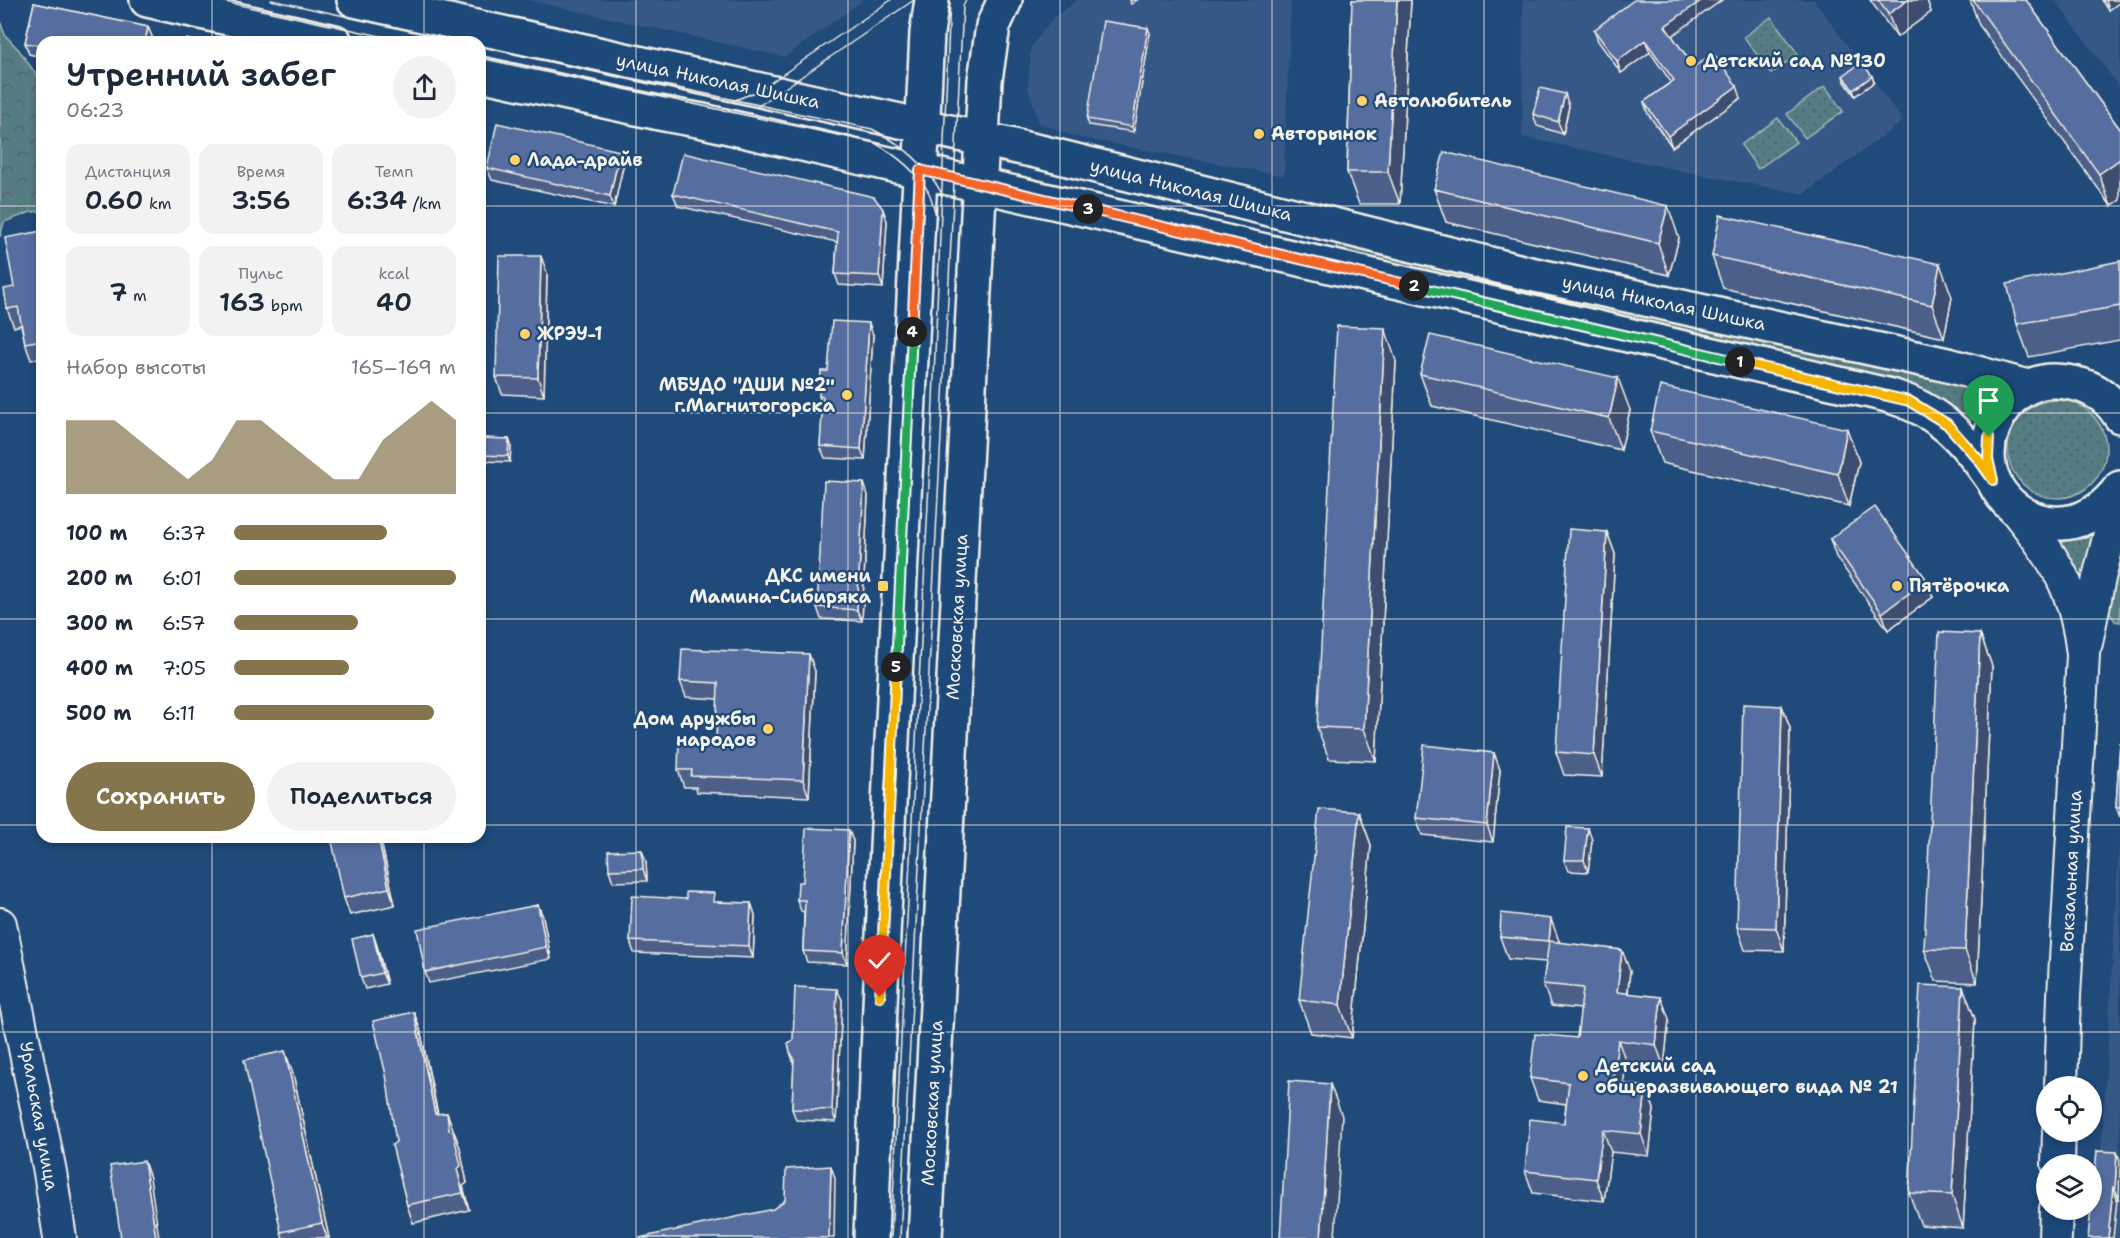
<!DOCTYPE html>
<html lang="ru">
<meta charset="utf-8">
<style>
:root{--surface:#fff;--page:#f2f2f3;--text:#1f2937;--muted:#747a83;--accent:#84754c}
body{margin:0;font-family:"Shantell Sans",sans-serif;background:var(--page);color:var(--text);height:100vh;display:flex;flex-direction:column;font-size:22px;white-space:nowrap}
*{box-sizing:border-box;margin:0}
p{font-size:20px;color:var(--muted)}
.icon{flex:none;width:33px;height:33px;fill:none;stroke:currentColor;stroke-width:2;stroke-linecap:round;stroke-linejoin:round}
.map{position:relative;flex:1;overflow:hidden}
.details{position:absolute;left:36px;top:36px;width:450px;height:807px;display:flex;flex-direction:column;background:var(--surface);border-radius:18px;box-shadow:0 3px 9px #0003}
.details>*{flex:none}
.controls{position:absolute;left:2036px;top:1076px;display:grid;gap:12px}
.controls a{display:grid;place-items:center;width:66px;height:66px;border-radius:50%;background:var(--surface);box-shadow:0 3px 9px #0003;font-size:30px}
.pin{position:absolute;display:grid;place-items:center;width:51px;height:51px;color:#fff;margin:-62px -26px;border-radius:50% 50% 50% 0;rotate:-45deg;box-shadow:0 0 6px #0007}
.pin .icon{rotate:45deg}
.km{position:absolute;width:30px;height:30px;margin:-15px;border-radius:50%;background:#222;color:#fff;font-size:16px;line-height:30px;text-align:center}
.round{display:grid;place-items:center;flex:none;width:63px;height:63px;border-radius:32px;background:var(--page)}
.summary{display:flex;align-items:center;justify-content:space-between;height:102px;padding:0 30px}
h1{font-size:33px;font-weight:600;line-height:45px}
.stats{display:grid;grid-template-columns:repeat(3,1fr);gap:9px;height:102px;padding:6px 30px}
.stats div{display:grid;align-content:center;border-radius:15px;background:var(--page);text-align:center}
.stats b{font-size:26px;font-weight:600}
.stats small{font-size:16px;font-weight:400}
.stats p{font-size:16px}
.chart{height:168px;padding:12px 30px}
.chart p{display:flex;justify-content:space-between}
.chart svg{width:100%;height:108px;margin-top:6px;fill:var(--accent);opacity:.7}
.primary-button{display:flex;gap:12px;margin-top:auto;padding:12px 30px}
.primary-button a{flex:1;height:69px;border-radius:36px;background:var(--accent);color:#fff;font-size:24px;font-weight:600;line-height:69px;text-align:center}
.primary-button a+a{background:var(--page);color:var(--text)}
ul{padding:0 30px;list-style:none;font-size:20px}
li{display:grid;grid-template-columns:96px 72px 1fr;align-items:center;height:45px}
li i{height:15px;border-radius:8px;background:var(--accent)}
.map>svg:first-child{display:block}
.built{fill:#345887}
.green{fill:url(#green-dots);stroke:#a4b6b6;stroke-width:1.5}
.forest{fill:url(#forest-crowns);stroke:#a4b6b6;stroke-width:1.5}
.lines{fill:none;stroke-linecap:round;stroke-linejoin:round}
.minor-casing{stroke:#f4f1e8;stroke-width:36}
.major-casing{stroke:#f4f1e8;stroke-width:38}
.minor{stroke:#1f4a7a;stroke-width:32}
.major{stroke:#1f4a7a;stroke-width:33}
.tram{stroke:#f4f1e8;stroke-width:1.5}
.wall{fill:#4b5f89;stroke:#f4f1e8;stroke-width:1.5}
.shaded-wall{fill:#3d4d6f;stroke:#f4f1e8;stroke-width:1.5}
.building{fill:#576e9f;stroke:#f4f1e8;stroke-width:1.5}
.split-1-casing{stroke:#fff;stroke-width:12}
.split-2-casing{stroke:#fff;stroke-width:12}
.split-3-casing{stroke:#fff;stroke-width:12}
.split-4-casing{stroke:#fff;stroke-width:12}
.split-5-casing{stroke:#fff;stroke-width:12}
.split-6-casing{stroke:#fff;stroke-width:12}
.split-1{stroke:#f5b400;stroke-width:8}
.split-2{stroke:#22a559;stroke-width:8}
.split-3{stroke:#f0652b;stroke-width:8}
.split-4{stroke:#f0652b;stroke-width:8}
.split-5{stroke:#22a559;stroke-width:8}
.split-6{stroke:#f5b400;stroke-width:8}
.grid{fill:none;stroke:#f4f1e8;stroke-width:1.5;stroke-opacity:0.55}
.poi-dot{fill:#ffd166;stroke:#1f4a7a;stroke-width:2}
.labels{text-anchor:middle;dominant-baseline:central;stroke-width:4.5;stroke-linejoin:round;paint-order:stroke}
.poi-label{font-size:18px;font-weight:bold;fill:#f4f1e8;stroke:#1f4a7a;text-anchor:start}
.street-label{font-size:18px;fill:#f4f1e8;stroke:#1f4a7a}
</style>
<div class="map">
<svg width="2120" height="1238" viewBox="0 0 2120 1238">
<defs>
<pattern id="green-dots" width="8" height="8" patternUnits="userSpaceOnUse" patternTransform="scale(1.5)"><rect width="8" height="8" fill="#557c83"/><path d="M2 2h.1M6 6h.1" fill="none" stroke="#506568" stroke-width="1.8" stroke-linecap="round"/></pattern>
<pattern id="forest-crowns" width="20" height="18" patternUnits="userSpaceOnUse" patternTransform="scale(1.5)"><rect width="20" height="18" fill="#557c83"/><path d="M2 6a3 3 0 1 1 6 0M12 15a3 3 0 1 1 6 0" fill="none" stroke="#506568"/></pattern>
</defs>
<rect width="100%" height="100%" fill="#1f4a7a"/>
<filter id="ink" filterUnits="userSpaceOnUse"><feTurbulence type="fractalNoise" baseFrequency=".0167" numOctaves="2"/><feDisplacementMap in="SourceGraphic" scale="12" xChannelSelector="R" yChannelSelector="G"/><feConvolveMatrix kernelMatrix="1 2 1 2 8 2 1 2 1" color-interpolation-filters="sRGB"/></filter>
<g filter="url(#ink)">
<path class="built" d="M527,0h336l-78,57z
M1077,0h214l-7,176 -208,-39 -37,-14 -11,-35 3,-41 22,-29z
M1523,0h291l89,121 -99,73 -102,-19 -180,-38z
M2055,0h65v88z
M2120,826v412h-24l5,-76z"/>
<path class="green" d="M1771,17l27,37 -27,20 -27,-37z
M1825,86l18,25 -38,27 -18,-24z
M1778,118l18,24 -38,27 -17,-24z
M1338,237l648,154 -10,11 -7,23 -17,-12 -16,-16 -27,-11 -575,-127z
M2008 449a49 49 0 1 1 98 0a49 49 0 1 1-98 0Z
M2095,534l-10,55 -32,-52c15,2 27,2 42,-3z"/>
<path class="forest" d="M0,21l5,14 14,15 23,33v128l-11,1 -27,10 -4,15z
M2120,531v91l-5,-1 -8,-12z"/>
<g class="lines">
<g class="minor-casing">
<path id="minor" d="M2014,508c41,51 62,80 69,147l-19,341 -3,90
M2086,643l13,-65 21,-85
M0,924l50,248 10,66
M2058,1164l1,-33
M2055,1238l1,-29"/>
</g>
<g class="major-casing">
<path id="major" d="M147,0l188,42
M354,0l686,152 486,121 422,92 79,22
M480,74l179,39 44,8 1184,274c51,14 77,43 106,85
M2120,416c-14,-24 -37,-34 -65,-35 -17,-1 -38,9 -48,23 -64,81 49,170 113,84
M871,1238c14,-402 37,-803 56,-1205l5,-33
M925,1238l60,-1158 8,-54 12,-26"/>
</g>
<use href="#minor" class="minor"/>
<use href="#major" class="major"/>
<path class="tram" d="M217,0l190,42
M271,0l193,42
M480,46l392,83c30,15 53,34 69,63
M480,58l395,85c21,12 40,27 53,48 4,7 6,19 9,27
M733,101l27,-11 131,-90
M757,107l157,-107
M891,1238l41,-814 18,-424
M900,1238l63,-1232 3,-6"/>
</g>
<path class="wall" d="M1352,0h59l-11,204h-41l-12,-32z
M1870,0h57l4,12 -34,25z
M1970,0h56l94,129 -9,77 -132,-181z
M2102,0h18l-11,10z
M34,3l114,24 5,12 -1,3h-110v15l-13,-3 -4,-11z
M1594,30l78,6 22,31 47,31 -69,49 -24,-33 -4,-12 27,-20 -21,-30 -29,21 -23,-32z
M1150,33l-16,99 -45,-7 -2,-6z
M1843,76h29l2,6 -19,14 -10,-14z
M1569,106l-6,28 -26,-8 -4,-12z
M624,162l-10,45 -122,-27 -5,-12z
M1434,189l245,49 -10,37 -223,-53z
M673,194l214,27 -4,67 -44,-3 -4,-11 2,-32 -159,-36z
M42,231v127l-11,2 -6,-17 -4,-18 -7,2 -7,-18 7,-22z
M1712,256l240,41 -8,41 -221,-50z
M2120,261v79l-91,17 -12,-33z
M547,273l-3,123 -42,-2 -6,-17z
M873,335l-8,125 -40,-2 -5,-12 3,-39 -4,-11 9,-25z
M1396,361l-20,400 -47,-2 -12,-32z
M1420,374l210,36 -9,40 -189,-44z
M1847,429l12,33 -10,44 -187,-43 -12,-32z
M480,438l29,1 2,6 -1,17 -30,-1z
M868,495l-6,126 -41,-2 -4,-12z
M1607,532l8,22 -13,223 -38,-2 -8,-23z
M1830,539l103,58 -45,33 -52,-73z
M1980,634l12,32 -15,317 -41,-2 -12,-32z
M815,671l-6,126 -112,-5 -1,-5h-12l-6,-17 38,-27 2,-44 -32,-2 -6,-16z
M1782,706l8,22 -6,223 -39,-1 -8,-23z
M2120,742v75l-4,-10z
M1494,753l6,17 -7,72 -71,-7 -6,-17z
M1359,812l12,33 -19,193 -41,-5 -12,-33z
M380,837l15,68 -45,10 -6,-17z
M1592,840l-4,32 -20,-1 -4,-11z
M853,841l-6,123 -40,-2 -4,-11 1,-39 -3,-1 -4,-11 6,-18z
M646,862l1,19 -34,1 -4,-12z
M717,902l34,1 4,12 -2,43 -119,-5 -4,-12z
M538,905l5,12 8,42 -122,24 -4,-11z
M373,934l4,12 10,38 -22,5 -4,-11z
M1500,937l59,4 -1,1 72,29 -2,22 41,26 -5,48 -38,-5 -3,22 23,3 8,22 -5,47 -38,-4 -7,49 -71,-8 -8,-22 39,-48 2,-19 -28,-4 -8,-22 47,-40 4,-29 -30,-3 -8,-22 3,-22 -38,-3z
M1963,987l12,32 -12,209 -42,-3 -12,-32z
M842,1000l-6,122 -40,-2 -4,-11 2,-45 -4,-12 3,-12z
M420,1029l18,85 9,-1 13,35 7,35 -4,3 6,24 -56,13 -6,-18 -11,-63z
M293,1074l36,164h-46l-2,-6z
M2117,1152l2,47h-2l-29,39z"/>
<path class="shaded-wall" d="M1130,0h7l-6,4z
M1397,0h14l-11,204 -12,-32z
M1702,0h20l-53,38 -4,-12z
M1908,0h19l4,12 -34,25 -9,-23z
M2106,0h14v2l-11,8z
M148,27l5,12 -1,3h-7z
M1148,28l2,5 -16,99 -2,-5z
M1645,40l5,12 -29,21 -4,-12z
M1872,76l2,6 -19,14 -2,-6z
M1737,86l4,12 -69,49 -4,-11z
M1565,94l4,12 -6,28 -5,-12z
M620,151l4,11 -10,45 -4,-11z
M2120,159v41l-9,6 -12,-32z
M1668,206l11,32 -10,37 -11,-32z
M883,209l4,12 -4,67 -4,-12z
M541,256l6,17 -3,123 -6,-18z
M1940,264l12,33 -8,41 -12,-33z
M869,323l4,12 -8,125 -4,-11z
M1385,328l11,33 -20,400 -12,-32z
M1618,378l12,32 -9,40 -12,-32z
M1847,429l12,33 -10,44 -11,-32z
M509,439l2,6 -1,17 -2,-6z
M864,483l4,12 -6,126 -5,-11z
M1607,532l8,22 -13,223 -8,-22z
M1927,580l6,17 -45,33 -6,-17z
M1980,634l12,32 -15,317 -12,-33z
M809,654l6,17 -6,126 -6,-17z
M1782,706l8,22 -6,223 -8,-23z
M1494,753l6,17 -7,72 -6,-17z
M1359,812l12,33 -19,193 -12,-33z
M1588,828l4,12 -4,32 -4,-12z
M849,830l4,11 -6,123 -4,-11z
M378,837h2l15,68 -6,-17z
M642,850l4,12 1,19 -4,-12z
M751,903l4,12 -2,43 -4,-12z
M538,905l5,12 8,42 -5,-12z
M1551,919l8,22 -2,22 -8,-22z
M373,934l4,12 10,38 -5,-11z
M1622,950l8,21 -5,43 -8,-22z
M1963,987l12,32 -12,209 -11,-33z
M837,989l5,11 -6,122 -4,-12z
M1661,997l8,22 -5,48 -8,-22z
M414,1012l6,17 21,103 -6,-18z
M1618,1040l8,22 -5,42 -8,-22z
M285,1051l8,23 36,164h-2l-5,-15z
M1330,1084l12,32 -7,122h-14z
M1646,1087l8,22 -5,47 -8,-22z
M447,1113l13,35 7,35 -4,3 6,24 -6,-17 -6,-24 -8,-39z
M1603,1130l8,22 -7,49 -8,-22z
M2117,1152l3,8 -1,39 -4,-11z
M144,1161l6,17 9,60h-3z
M831,1166l4,12 -1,60h-5z
M2113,1187l4,12 -4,39h-5z"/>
<path class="building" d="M1352,0h45l-9,172h-41z
M1634,0h68l-37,26 29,41 19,-14 24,33 -69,50 -24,-34 30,-22 -29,-40 -28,21 -23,-31z
M1878,0h30l-20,14z
M1973,0h53l94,129v30l-21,15z
M34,3l114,24 -3,15h-103v4l-17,-3z
M1103,21l45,7 -16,99 -45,-8z
M186,39l13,3h-14z
M1862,62l10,14 -19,14 -10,-14z
M1540,88l25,6 -7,28 -25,-8z
M497,123l123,28 -10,45 -123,-28z
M1444,152l224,54 -10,37 -224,-54z
M683,153l191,44 9,12 -4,67 -44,-2 3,-42 -165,-38z
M1720,215l220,49 -8,41 -220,-49z
M42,231v109l-17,3 -7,-36 -11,2 -3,-20 10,-2 -9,-49z
M499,256h42l-3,122 -42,-1z
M2120,261v45l-103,18 -10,-40z
M832,321l37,2 -8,126 -41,-3 3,-49 -4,-1 2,-25h7z
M1337,326l48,2 -21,401 -47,-2z
M1430,335l188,43 -9,40 -189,-44z
M1660,386l187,43 -9,45 -188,-43z
M480,438l29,1 -1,17 -28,-1z
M824,481l40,2 -7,127 -40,-3z
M1875,507l52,73 -45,33 -52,-74z
M1569,529l38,3 -13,223 -38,-3z
M1939,632l41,2 -15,316 -41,-1z
M682,649l127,5 -6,126 -112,-4 1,-6h-14l1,-29 37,2 2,-60 -38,-2z
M1743,704l39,2 -6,222 -39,-1z
M2120,742v65h-4z
M1424,745l70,8 -7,72 -71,-7z
M1319,809l40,3 -19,193 -41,-5z
M1567,827l21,1 -4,32h-20z
M806,828l43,2 -6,123 -40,-2 2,-51h-8l1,-18h5z
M331,837h47l11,51 -45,10z
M642,850l1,19 -34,1 -1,-19z
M686,892l28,1 -1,9 38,1 -2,43 -119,-5 2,-45 54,3z
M538,905l8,42 -121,25 -8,-43z
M1501,913l50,6 -2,22 73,9 -5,42 44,5 -5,48 -38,-5 -5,42 33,5 -5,47 -38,-4 -7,49 -71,-8 5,-52 34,4 5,-40 -39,-5 5,-44 42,4 6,-50 -40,-4 6,-43 -49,-4z
M373,934l9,39 -21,5 -9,-39z
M1920,985l43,2 -11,208 -43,-2z
M795,987l42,2 -5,121 -40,-1 2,-51 -4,-6 -2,-9 5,-3z
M414,1012l21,102 12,-1 2,17 4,1 8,35 -4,3 6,24 -56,12 -15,-60 4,-3 -10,-67 -13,-54z
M285,1051l37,172 -41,9 -37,-172z
M1289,1081l41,3 -9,154h-41z
M2097,1151l20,1 -2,36 -2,-1 -5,51h-20z
M144,1161l12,77h-35l-11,-72z
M831,1166l-2,72h-190l134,-29 12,-9 1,-31z"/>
</g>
<g class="lines" filter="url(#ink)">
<g class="split-1-casing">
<path id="split-1" d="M1740,362l169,39 38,23 31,35 15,21 -5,-21 1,-22"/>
</g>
<g class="split-2-casing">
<path id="split-2" d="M1414,286l326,76"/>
</g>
<g class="split-3-casing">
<path id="split-3" d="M1088,209l326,77"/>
</g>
<g class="split-4-casing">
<path id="split-4" d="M912,332l8,-162 168,39"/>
</g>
<g class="split-5-casing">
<path id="split-5" d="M896,667l16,-335"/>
</g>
<g class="split-6-casing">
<path id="split-6" d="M880,997l16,-330"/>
</g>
<use href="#split-1" class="split-1"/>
<use href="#split-2" class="split-2"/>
<use href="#split-3" class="split-3"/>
<use href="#split-4" class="split-4"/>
<use href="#split-5" class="split-5"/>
<use href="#split-6" class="split-6"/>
</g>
<path class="grid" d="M212,0v42M424,0v42M636,0v1238M848,0v1238M1060,0v1238M1272,0v1238M1484,0v1238M1696,0v1238M1908,0v1238M0,206h42M480,206h1640M0,413h42M480,413h1640M0,619h42M480,619h1640M0,825h42M480,825h1640M212,837v401M424,837v401M0,1032h2120"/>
<g class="poi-dot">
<circle cx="1691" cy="61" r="6"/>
<circle cx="1362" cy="101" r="6"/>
<circle cx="1259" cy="134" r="6"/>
<circle cx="515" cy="160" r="6"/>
<circle cx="525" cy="334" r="6"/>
<circle cx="847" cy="395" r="6"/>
<rect x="877" y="580" width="12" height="12" rx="3"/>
<circle cx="1897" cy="586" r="6"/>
<circle cx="768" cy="729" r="6"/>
<circle cx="1583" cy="1076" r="6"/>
</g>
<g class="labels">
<g class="poi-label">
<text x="1703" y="61">Детский сад №130</text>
<text x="1374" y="101">Автолюбитель</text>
<text x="1271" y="134">Авторынок</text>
<text x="527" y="160">Лада-драйв</text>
<text x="537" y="334">ЖРЭУ-1</text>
<text x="835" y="385" text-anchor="end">МБУДО "ДШИ №2"<tspan x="835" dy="21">г.Магнитогорска</tspan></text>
<text x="871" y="576" text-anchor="end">ДКС имени<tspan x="871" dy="21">Мамина-Сибиряка</tspan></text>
<text x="1909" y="586">Пятёрочка</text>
<text x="756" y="719" text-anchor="end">Дом дружбы<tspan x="756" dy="21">народов</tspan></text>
<text x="1595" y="1066">Детский сад<tspan x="1595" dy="21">общеразвивающего вида № 21</tspan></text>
</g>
<g class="street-label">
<text transform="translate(718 81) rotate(12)">улица Николая Шишка</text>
<text transform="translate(1191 190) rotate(14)">улица Николая Шишка</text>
<text transform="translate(1664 303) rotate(12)">улица Николая Шишка</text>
<text transform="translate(957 617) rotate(-87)">Московская улица</text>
<text transform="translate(2071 871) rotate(-87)">Вокзальная улица</text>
<text transform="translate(932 1103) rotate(-87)">Московская улица</text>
<text transform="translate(39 1116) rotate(80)">Уральская улица</text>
</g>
</g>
</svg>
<div class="controls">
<a><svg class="icon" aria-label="locate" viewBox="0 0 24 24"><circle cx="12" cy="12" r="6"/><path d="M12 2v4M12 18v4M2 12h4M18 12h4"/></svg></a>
<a><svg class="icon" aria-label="layers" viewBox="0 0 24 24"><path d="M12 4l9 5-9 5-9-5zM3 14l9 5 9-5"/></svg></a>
</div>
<div class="pin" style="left:1989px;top:437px;background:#1e9e55"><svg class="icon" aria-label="arrive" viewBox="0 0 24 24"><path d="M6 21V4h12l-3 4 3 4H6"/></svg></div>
<div class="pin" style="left:880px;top:997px;background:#d93025"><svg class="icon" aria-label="check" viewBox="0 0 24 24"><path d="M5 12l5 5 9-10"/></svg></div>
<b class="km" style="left:1740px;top:362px">1</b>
<b class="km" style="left:1414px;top:286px">2</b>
<b class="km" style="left:1088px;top:209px">3</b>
<b class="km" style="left:912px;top:332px">4</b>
<b class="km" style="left:896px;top:667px">5</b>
<section class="details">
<div class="summary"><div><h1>Утренний забег</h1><p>06:23</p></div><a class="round"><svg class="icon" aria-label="share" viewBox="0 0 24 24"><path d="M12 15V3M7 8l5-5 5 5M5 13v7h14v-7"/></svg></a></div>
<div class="stats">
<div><p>Дистанция</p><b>0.60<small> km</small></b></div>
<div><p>Время</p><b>3:56</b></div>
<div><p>Темп</p><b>6:34<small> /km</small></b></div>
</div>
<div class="stats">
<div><b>7<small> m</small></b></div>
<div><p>Пульс</p><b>163<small> bpm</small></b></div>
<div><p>kcal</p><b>40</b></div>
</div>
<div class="chart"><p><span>Набор высоты</span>165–169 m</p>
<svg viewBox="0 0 160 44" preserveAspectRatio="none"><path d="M0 44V14L10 14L20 14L30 22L40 30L50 38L60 30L70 14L80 14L90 22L100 30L110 38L120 38L130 22L140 14L150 6L160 14V44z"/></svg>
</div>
<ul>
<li><b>100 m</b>6:37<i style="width:69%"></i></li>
<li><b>200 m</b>6:01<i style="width:100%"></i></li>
<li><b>300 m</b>6:57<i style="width:56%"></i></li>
<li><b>400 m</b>7:05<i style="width:52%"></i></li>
<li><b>500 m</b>6:11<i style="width:90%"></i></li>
</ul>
<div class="primary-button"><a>Сохранить</a><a>Поделиться</a></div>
</section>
</div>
